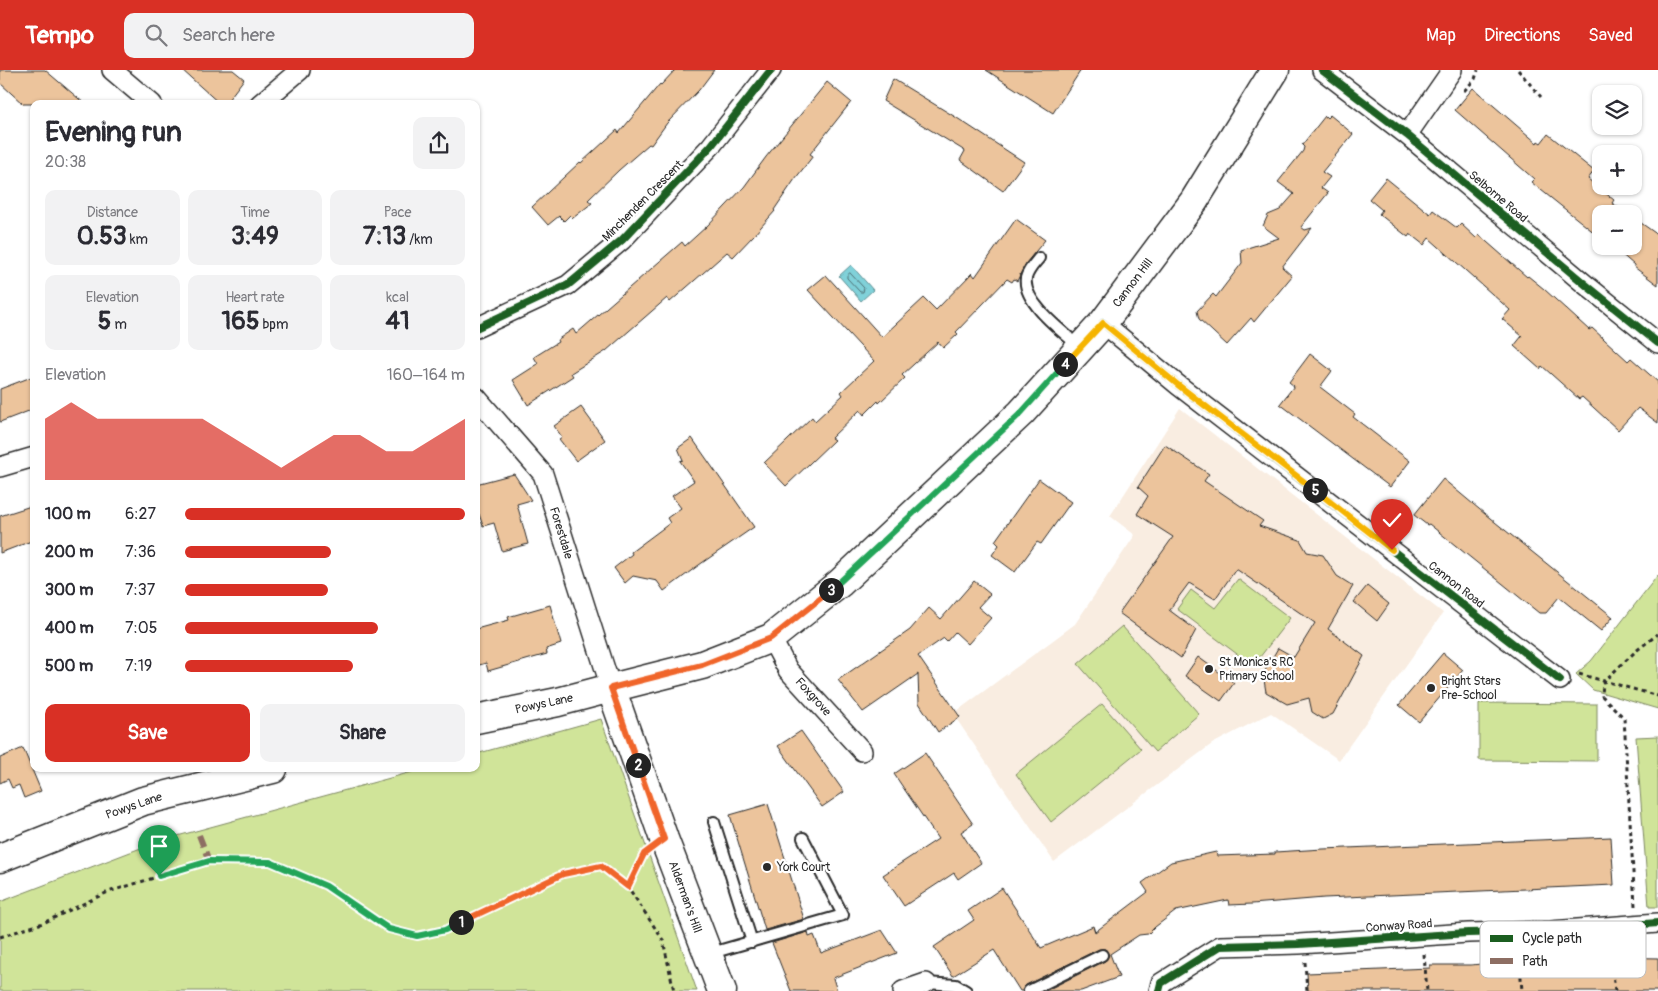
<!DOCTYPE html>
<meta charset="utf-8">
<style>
:root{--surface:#fff;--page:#f2f2f3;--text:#2b2b33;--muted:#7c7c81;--accent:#d93025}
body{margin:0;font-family:Pangolin,sans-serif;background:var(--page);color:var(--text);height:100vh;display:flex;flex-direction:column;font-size:19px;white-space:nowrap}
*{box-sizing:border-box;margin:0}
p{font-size:16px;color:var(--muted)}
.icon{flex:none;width:28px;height:28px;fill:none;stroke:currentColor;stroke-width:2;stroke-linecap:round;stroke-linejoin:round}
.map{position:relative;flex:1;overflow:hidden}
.side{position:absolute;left:30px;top:30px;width:450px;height:672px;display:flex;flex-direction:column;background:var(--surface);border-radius:10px;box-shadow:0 1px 4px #0004}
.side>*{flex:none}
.buttons{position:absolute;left:1592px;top:15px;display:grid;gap:10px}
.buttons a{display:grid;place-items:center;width:50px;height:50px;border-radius:10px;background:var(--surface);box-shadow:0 1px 4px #0004;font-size:25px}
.pin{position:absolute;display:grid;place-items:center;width:42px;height:42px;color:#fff;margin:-51px -21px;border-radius:50% 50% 50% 0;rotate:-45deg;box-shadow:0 0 5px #0007}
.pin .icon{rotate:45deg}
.km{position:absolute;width:25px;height:25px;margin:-12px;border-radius:50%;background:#222;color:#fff;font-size:14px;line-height:25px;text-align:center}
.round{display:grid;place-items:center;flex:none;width:52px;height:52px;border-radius:10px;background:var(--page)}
.overview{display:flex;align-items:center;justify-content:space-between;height:85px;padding:0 15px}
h1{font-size:28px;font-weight:700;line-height:38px}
.stats{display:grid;grid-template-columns:repeat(3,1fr);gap:8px;height:85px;padding:5px 15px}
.stats div{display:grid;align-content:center;border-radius:10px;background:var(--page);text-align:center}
.stats b{font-size:25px;font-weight:700}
.stats small{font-size:14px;font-weight:400}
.stats p{font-size:14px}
.chart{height:140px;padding:10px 15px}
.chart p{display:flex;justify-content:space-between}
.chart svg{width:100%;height:90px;margin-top:5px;fill:var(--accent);opacity:.7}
.primary-button{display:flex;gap:10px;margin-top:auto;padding:10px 15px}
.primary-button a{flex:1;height:58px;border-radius:10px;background:var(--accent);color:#fff;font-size:20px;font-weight:700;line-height:58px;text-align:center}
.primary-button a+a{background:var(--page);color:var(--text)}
ul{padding:0 15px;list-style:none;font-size:16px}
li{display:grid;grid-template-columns:80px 60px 1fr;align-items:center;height:38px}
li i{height:12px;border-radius:6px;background:var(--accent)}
header{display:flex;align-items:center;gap:30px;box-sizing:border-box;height:70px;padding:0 25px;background:var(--accent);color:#fff}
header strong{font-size:24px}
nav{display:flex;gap:28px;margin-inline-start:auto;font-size:18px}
.search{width:350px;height:45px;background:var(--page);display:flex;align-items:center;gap:12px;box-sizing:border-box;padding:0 18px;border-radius:10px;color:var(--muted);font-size:19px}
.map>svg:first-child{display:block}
.built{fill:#f9ede1}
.green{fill:#d0e499;stroke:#7e8862}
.water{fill:#80d1d9;stroke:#5e8f93}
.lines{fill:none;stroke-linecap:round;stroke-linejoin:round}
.shore{stroke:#4d6d71;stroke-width:1}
.building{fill:#ecc49c;stroke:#2b2b2b}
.service-casing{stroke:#2b2b2b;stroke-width:14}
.minor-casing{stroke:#2b2b2b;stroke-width:22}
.secondary-casing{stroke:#2b2b2b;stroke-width:31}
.primary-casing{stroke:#2b2b2b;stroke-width:31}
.path{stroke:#2b2b2b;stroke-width:3;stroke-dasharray:4 4;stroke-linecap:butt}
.service{stroke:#fff;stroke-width:10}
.minor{stroke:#fff;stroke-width:19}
.secondary{stroke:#fff;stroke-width:28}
.primary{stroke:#fff;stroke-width:28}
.quiet{stroke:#8d6e63;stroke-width:6;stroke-dasharray:12 6;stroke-linecap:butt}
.cycleway-casing{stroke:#fff;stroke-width:11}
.cycleway{stroke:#1b5e20;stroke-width:8}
.split-1-casing{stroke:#fff;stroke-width:10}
.split-2-casing{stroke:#fff;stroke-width:10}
.split-3-casing{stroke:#fff;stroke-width:10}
.split-4-casing{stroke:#fff;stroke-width:10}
.split-5-casing{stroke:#fff;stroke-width:10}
.split-6-casing{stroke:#fff;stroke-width:10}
.split-1{stroke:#22a559;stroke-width:6}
.split-2{stroke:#f0652b;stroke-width:6}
.split-3{stroke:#f0652b;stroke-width:6}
.split-4{stroke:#22a559;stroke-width:6}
.split-5{stroke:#f5b400;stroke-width:6}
.split-6{stroke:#f5b400;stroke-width:6}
.poi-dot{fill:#2b2b2b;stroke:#fff;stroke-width:2}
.labels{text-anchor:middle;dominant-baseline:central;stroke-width:4.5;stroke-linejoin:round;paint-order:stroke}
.street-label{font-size:12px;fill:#2b2b2b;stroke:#fff}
.poi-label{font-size:12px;fill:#2b2b2b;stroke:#fff;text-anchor:start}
.key{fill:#fff;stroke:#bfbfbf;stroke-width:1}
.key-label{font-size:14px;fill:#2b2b2b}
</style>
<header>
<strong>Tempo</strong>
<div class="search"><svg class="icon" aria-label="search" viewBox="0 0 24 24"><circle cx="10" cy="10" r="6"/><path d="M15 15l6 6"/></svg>Search here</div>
<nav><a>Map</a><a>Directions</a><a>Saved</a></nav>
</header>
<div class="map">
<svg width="1658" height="921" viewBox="0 0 1658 921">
<rect width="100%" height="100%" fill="#fff"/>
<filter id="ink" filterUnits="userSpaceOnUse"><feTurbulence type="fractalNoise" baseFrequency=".02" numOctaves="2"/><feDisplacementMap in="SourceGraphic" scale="10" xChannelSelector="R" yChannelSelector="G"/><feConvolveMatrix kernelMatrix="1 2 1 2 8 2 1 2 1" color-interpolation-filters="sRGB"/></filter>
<g filter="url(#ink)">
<path class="built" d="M1180,338l263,205 -104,147 -68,-47 -59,31 -158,118 -101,-148 122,-90 60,-89 -25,-19z"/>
<path class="green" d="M1658,505v134l-65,-19 -17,-16 15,-13z
M1238,509l52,39 -37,48 -76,-57 14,-19 24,18z
M1122,556l77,88 -44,38 -77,-88z
M1479,633l118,1v57l-118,-1z
M1102,634l39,45 -90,73 -35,-48z
M601,649l96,272h-697v-89l159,-61 264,-72h53v-15z
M1658,666v171h-9l-13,-170z"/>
<path class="water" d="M851,195l22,25 -12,11 -22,-25z"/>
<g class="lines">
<path class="shore" d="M850,203l14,15 -1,4h-3l-13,-14v-2z"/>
</g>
<path class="building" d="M0,0h45l40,34h-62l-23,-21z
M182,0h51l11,9 -19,25h-5z
M675,0h39l-15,20 -32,33 -16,22 -2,-1 -30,26 -31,30 4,3 -19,15 -3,-3 -6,6 -5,-5 -11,9 -16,-18 48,-45 1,1 36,-33 2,3 41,-49 1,1z
M986,0h95l-28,43z
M893,9l64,39 67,44 -21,29 -43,-31 5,-9 -82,-50z
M827,12l24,20 -41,52 3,2 -18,23 -21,31 1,1 -21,24 -21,22 -6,-5 -57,50 -3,-4 -61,53 -35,22 2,3 -45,29 -15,-25 25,-16 -4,-7 24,-15 -1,-2 16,-11 3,5 106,-92 3,4 22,-20 37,-39 22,-30z
M1473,18l64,55 1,-2 3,2 7,-9 46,37 -6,8 26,21 -2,3 15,11h-26v24l-70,-56 3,-3 -79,-69z
M1330,45l23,19 -31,38 8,5 -9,11 7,5 -27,34 4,3 7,-2 -30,39 10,9 -38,46 -3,-4 -24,27 -28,-26 -2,-8 16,-17 3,3 26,-34 -1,-13 38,-12 -16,-12 5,-11 12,-5 14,-16 -16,-12 25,-31 1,-4 -2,-2 23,-29 2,2z
M1386,108l44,36 3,-4 24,18 4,-4 15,14 3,-3 48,42 1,-1 16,13 45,41 3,-2 36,33 3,-3 27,24v41l-20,-15 -20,22 -36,-33 -3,2 -37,-33 -2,3 -26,-23 8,-10 -20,-17 8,-9 -81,-72 -5,7 -14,-11 -2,3 -29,-23 3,-4 -13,-11z
M1634,148l24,17v50l-24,-18v-2l-22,-19h22z
M1016,149l29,21 -19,23 -9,18 -3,-2 -2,3 -5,-3 -51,53 2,2 -15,14 -5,-6 -36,33 3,3 -26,25 -1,-2 -14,14 -4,-5 -29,28 3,2 -48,46 -22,-23 48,-46 3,4 28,-26 -2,-3 33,-31 -66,-71 18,-15 56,62 42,-39 12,12 36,-37 3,4z
M1310,284l22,17 -12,16 35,27 -2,3 57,44 -20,26 -110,-83 14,-18 -5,-4z
M34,306v33l-34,13v-33z
M581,337l24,33 -29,21 -17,-22 3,-2 -8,-11z
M692,368l62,89 -55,38 -35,26 -7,-10 -24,-5 -8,7 -11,-15 18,-14 -1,-2 39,-29 -3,-5 14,-10 -9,-12 22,-15 -14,-20 3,-1 -5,-12z
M1165,375l44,29 -5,7 59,40 -4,5 41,14 7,12 16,3 14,21 16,10 -25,43 36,27 -31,58 -10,5 -11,-7 -3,-14 -22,6 -21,-12 -3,-18 15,-26 16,9 21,-34 -79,-54 -21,30 -26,-16 -20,27 27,20 -15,28 -62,-45 54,-76 -36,-23 11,-18 -10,-9z
M514,404l17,26 -14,4 11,40 -26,7 -8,-28 -11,3 -4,-12 -3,1v-31z
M1039,409l32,23 -30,42 -4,-2 -22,30 -23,-17 7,-10 -4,-4z
M1443,409l42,35 128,103 -12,14 -42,-34 -13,16h-7l-110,-89 -2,1 -13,-10z
M34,435v35l-34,13v-37z
M974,511l16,13 -12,13 13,11 -23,26 -13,-12 -8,9 -3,-3 -26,18 42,61 -22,15 -19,-29 -1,-29 -55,38 -25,-32 72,-50 19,-22 12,11z
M1367,516l22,18 -12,17 -23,-19z
M550,535l11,39 -15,5 1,5 -59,17 -2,-8 -10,3v-37l33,-9 -1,-3z
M1443,583l20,17 -44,52 -20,-17z
M1198,587l36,26 -13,18 -36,-25z
M801,661l43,61 -22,15 -44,-61z
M23,678l18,43 -17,7 -5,-13 -7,3 -4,-9 -8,4v-25z
M925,683l48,71 -12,8 20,31 -23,16 -4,-6 -50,33 -21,-31 55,-36 -44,-65z
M768,734l36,115 -39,11 -35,-115z
M1611,767l3,48 -290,13 -72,6 -23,1 -1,-5 -52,11 -21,16 -7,7 -9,1 -29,19 9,23 -38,14h-36l60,-30 4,-6 -4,-6h-6l-73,36 -4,6h-2l-26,-41 -41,26 -19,-29 40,-27 -6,-9 34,-23 39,60 52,-22 2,6 53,-40 -6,-9 29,-21 45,-10 1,4 58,-2v-2l48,-3z
M882,860l15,23 -64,25 4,13h-46l-19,-48 36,-11 1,5 5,-2 7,18z
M1605,887l53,1v33h-350l-1,-18 123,-5v-3h41l51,-5 44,1z"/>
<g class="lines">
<g class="service-casing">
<path id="service" d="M1039,188c-5,6 -11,12 -13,20 -4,24 37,54 54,69
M714,752l38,120
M708,884l135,-39 -40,-77
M926,913l30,2 10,6
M1029,921l73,-36"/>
</g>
<g class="minor-casing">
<path id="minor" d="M112,0l40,34
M1322,0l85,65 179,150 72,58
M260,34l40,-34
M1407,65l45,-65
M1103,253l75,62 382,295
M476,258l92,-43 54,-45 89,-94 60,-76
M476,327l67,77 68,214
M0,397l34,-10
M771,568l17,32 74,81
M903,921l23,-8
M1159,921l2,-8 59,-37 79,-2 169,-11 83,-2 107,-8"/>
</g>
<g class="secondary-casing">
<path id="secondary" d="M476,649l82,-17 53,-14
M0,788l143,-57 130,-32"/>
</g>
<g class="primary-casing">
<path id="primary" d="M722,921l-58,-152 -53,-151 91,-23 69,-27 69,-55 181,-170 82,-90 91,-122 81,-131"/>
</g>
<path class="path" d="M1518,0l23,27
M1464,21l11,-12 3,-9
M1579,604l79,22
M628,817l16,-34
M1635,836l-11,-188 -22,-22 1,-14 33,-31 22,-17
M0,867l43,-14 65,-31 101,-31 61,1 56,24 63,43 28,7 28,-7 118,-55 38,-9 27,22 35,53 11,51
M1610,877l5,44
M1519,882l3,39
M1424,884l3,37
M1305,892l2,29"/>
<use href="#service" class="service"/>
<use href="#minor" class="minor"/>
<use href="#secondary" class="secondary"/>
<use href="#primary" class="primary"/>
<path class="quiet" d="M199,765l10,26"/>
<g class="cycleway-casing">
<path id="cycleway" d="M1322,0l85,65 179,150 72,58
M1103,253l75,62 382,295
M476,258l92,-43 54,-45 89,-94 60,-76
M1159,921l2,-8 59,-37 79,-2 169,-11 83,-2 107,-8"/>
</g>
<use href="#cycleway" class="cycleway"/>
</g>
</g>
<g class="lines" filter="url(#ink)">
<g class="split-1-casing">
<path id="split-1" d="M159,806l50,-15 61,1 56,24 63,43 28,7 28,-6 16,-8"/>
</g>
<g class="split-2-casing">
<path id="split-2" d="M461,852l102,-48 38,-8 27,21 16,-33 20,-15 -26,-74"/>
</g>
<g class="split-3-casing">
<path id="split-3" d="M638,695l-27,-77 91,-23 69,-27 60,-48"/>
</g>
<g class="split-4-casing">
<path id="split-4" d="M831,520l190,-177 44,-49"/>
</g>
<g class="split-5-casing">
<path id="split-5" d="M1065,294l38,-41 75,62 137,105"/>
</g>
<g class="split-6-casing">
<path id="split-6" d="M1315,420l77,60"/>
</g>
<use href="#split-1" class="split-1"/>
<use href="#split-2" class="split-2"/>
<use href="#split-3" class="split-3"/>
<use href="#split-4" class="split-4"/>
<use href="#split-5" class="split-5"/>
<use href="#split-6" class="split-6"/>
</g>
<g class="poi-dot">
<circle cx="1209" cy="599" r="5"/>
<circle cx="1431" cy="618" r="5"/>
<circle cx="767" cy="797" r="5"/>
</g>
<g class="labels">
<g class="street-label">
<text transform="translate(1498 127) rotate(40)">Selborne Road</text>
<text transform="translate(643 131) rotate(-45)">Minchenden Crescent</text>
<text transform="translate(1133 213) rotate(-53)">Cannon Hill</text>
<text transform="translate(561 463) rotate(73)">Forestdale</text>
<text transform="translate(1456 515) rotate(38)">Cannon Road</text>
<text transform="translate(813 627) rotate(48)">Foxgrove</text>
<text transform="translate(544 634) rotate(-12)">Powys Lane</text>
<text transform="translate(134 736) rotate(-19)">Powys Lane</text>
<text transform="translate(685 827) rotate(70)">Alderman's Hill</text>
<text transform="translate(1399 856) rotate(-4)">Conway Road</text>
</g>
<g class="poi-label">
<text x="1219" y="592">St Monica's RC<tspan x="1219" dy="14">Primary School</tspan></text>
<text x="1441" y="611">Bright Stars<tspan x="1441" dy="14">Pre-School</tspan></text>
<text x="777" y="797">York Court</text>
</g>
</g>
<rect x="1480" y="851" width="166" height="57" rx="8" class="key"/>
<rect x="1490" y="865" width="23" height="7" fill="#1b5e20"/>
<rect x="1490" y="888" width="23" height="6" fill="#8d6e63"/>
<g class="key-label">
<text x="1522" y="873">Cycle path</text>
<text x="1522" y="896">Path</text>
</g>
</svg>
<div class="buttons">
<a><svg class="icon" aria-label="layers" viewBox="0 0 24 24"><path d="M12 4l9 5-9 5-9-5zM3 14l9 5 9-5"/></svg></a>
<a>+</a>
<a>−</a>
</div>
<div class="pin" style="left:159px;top:806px;background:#1e9e55"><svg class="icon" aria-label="arrive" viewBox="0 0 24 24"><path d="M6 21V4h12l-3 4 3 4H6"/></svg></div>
<div class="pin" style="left:1392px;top:480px;background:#d93025"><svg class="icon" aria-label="check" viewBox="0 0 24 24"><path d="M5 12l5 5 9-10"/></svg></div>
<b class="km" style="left:461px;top:852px">1</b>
<b class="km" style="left:638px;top:695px">2</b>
<b class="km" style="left:831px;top:520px">3</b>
<b class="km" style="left:1065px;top:294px">4</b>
<b class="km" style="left:1315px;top:420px">5</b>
<section class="side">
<div class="overview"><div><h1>Evening run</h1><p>20:38</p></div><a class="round"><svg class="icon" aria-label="share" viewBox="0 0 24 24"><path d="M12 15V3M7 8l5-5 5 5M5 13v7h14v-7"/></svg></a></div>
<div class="stats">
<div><p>Distance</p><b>0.53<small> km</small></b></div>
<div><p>Time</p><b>3:49</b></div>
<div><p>Pace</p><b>7:13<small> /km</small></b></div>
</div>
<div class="stats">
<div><p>Elevation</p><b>5<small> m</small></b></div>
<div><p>Heart rate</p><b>165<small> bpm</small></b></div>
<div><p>kcal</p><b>41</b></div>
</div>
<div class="chart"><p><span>Elevation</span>160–164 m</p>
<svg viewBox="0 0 160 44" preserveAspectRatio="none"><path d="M0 44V14L10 6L20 14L30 14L40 14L50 14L60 14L70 22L80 30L90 38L100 30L110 22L120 22L130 30L140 30L150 22L160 14V44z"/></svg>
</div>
<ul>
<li><b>100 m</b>6:27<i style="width:100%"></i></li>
<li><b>200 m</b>7:36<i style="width:52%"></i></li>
<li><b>300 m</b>7:37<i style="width:51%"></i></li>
<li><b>400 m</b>7:05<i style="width:69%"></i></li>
<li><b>500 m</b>7:19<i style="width:60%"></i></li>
</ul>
<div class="primary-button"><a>Save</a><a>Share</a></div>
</section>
</div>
